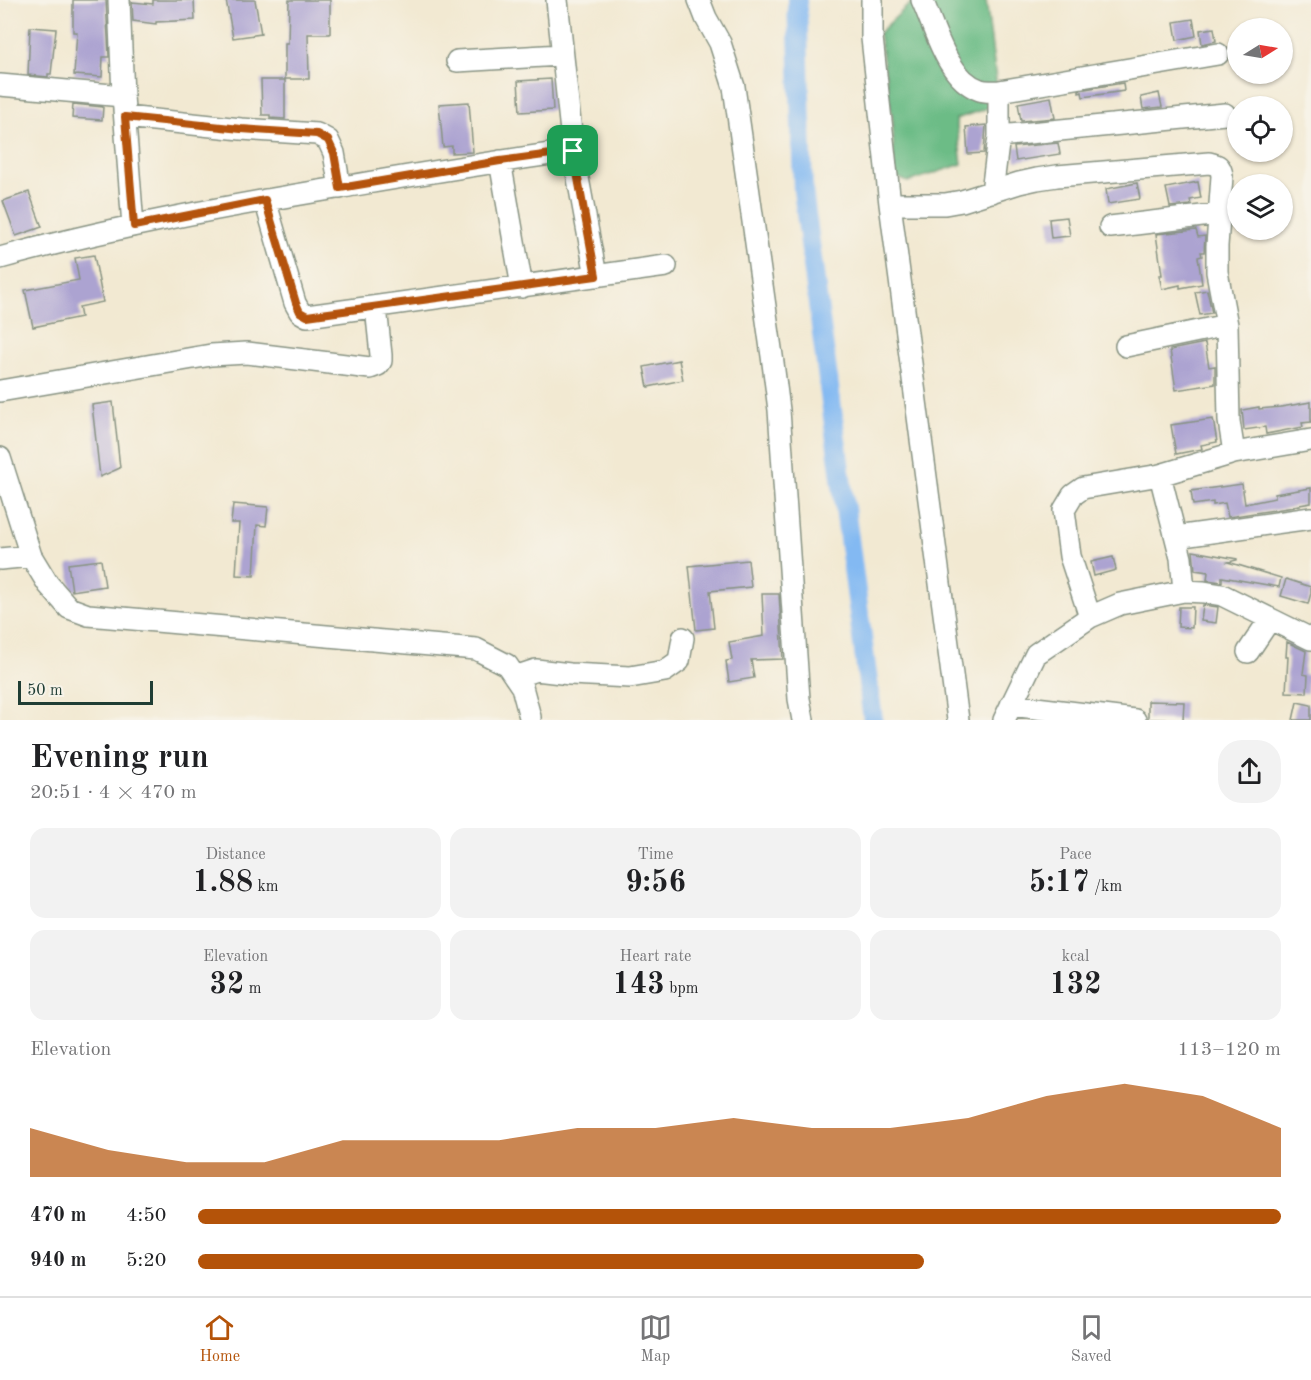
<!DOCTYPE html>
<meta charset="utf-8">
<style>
:root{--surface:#fff;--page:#f2f2f2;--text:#202124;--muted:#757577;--line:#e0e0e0;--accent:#b45309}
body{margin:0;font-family:"Old Standard TT",serif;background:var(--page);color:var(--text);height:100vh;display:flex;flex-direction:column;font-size:22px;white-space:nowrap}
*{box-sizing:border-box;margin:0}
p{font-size:20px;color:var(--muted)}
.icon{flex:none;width:33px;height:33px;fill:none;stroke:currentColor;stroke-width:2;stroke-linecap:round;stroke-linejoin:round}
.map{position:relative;height:720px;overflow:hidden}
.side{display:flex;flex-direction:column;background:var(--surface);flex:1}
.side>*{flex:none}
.needle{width:39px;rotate:79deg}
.fabs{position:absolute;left:1227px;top:18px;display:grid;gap:12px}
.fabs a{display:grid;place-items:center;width:66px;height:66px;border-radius:50%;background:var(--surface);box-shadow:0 2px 4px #0004;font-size:30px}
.scale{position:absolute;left:18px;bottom:15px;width:135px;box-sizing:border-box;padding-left:6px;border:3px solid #1f3d34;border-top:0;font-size:16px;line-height:21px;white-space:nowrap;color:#1f3d34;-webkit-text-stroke:4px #f7f3e8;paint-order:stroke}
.pin{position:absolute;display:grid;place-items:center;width:51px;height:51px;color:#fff;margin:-26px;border-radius:12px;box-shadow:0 3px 9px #0006}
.round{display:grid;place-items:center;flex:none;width:63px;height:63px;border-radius:24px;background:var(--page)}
.head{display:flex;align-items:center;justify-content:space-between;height:102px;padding:0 30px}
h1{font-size:33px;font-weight:600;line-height:45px}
.metrics{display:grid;grid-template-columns:repeat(3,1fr);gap:9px;height:102px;padding:6px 30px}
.metrics div{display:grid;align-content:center;border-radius:15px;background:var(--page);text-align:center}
.metrics b{font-size:30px;font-weight:600}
.metrics small{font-size:16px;font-weight:400}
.metrics p{font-size:16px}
.chart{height:168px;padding:12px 30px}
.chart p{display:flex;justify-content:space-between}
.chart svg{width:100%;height:108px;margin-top:6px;fill:var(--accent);opacity:.7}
ul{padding:0 30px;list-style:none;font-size:20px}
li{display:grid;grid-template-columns:96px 72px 1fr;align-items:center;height:45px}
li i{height:15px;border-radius:8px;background:var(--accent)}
.menu{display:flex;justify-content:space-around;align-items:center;height:84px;border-top:2px solid var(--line);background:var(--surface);font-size:16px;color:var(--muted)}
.menu a{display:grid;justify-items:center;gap:3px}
.menu .selected{color:var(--accent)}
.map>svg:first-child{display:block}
.forest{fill:#6cbc86;stroke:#467c5d;stroke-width:1.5}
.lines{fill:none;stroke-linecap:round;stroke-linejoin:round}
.canal{stroke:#83b9f2;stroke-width:20}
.building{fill:#aca3d1}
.street-casing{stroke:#889383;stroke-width:24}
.street{stroke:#fff;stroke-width:21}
.route-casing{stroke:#fff;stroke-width:12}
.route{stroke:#b45309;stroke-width:8}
</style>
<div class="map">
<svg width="1311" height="720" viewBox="0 0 1311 720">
<rect width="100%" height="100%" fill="#f7f3e8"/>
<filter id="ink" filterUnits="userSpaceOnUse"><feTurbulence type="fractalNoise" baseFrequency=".0167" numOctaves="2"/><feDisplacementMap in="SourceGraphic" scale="12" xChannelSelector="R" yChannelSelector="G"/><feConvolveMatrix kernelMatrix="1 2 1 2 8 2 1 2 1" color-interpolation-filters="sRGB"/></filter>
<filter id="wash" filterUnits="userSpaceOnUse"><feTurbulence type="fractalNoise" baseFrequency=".008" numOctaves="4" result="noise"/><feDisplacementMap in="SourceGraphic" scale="24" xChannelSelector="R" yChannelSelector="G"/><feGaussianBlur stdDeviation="1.35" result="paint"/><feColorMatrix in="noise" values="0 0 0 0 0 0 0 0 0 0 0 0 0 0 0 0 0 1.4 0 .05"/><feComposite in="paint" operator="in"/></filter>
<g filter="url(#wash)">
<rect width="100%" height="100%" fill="#f2e9d2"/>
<path class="forest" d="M914,0h72l13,104 -43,15 6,45 -54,18 -14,-6 -1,-54 -14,-89z"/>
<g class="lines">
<path class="canal" d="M797,0l6,190 70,530"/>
</g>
<g id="blocks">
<path class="building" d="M73,0h33l3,57h-6l-1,20 -28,-2 3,-43h-4z
M153,0h41l1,20 -39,2v2l-23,-3 -1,-19 21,2z
M226,0h29l6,34 -28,4z
M289,0h41v34h-22l1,45h-24v-36h3z
M1193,19l3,17 -19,4 -3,-18z
M30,27l26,2 -5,45h-3v3l-20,-2z
M1214,28l2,13 -14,3 -2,-14z
M551,79l2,31 -33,2 -2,-31z
M261,80h24v39l-15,-1v-3h-8z
M1123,83l1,8 -41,6 -1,-5 -3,1v-3z
M1159,93l3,14 -19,2 -2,-12z
M1051,97l4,21 -34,3 -3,-18z
M469,102l4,50 -21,1v-7l-9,1 -4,-43z
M73,104l30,3 -1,13 -30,-2z
M986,125l-2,28 -16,1 -2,-27z
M1058,143l2,11 -44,7 -2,-14z
M1198,182l3,16 -11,2 1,5 -21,2 -4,-19z
M1137,183l3,16 -32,5 -2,-15z
M29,192l13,35 -26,9 -13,-35z
M1067,217l3,19 -19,2 -2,-19z
M1196,230l2,7 7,-1 -1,16h-3l1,4 -4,1 4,27 -22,4v-3l-18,4 -3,-14h3l-6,-41z
M94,255l9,47 -24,5 2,10 -48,10 -8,-37 54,-10 -4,-22z
M1207,290l5,23 -12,2 -5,-23z
M1205,343l4,24 6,-1v18l-39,6 -6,-40z
M679,360l4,20 -35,7 -4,-20z
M113,402l7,66 -20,9 -8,-72z
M1311,402v20l-9,1 1,4 -37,7 -1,-7 -21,3 -2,-20 17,-3v2l22,-2z
M1213,419l4,23 -16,3 1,4 -26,5 -5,-29z
M1242,484l3,20 30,-6v-4l36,-6v15l-17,3v1l-66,10 -3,-14 -12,2v-3l-20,3 -2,-14z
M233,504l35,3 -2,19 -9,-1 -3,51 -18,-1 3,-52h-8z
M1193,551l44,8v1l-9,2 53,16 -2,9 -57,-10v5l-15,-2 1,-8 -13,-2z
M1113,557l3,13 -22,6 -3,-14z
M101,560l4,26 -33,5 -4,-27z
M748,560l3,27 -41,4 4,37 -18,2 -7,-64z
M1286,579l25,8v6l-3,11 -27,-8z
M762,594h17l4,65 -32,1 3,18 -25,4 -3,-21 6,-1 -3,-18 35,-6z
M1203,605l15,2 -2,16 -15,-2z
M1179,607h14l-1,21 -14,-1z
M1287,642l19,9 -3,23 5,1 -1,18 -21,-1 2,-35h-2z
M1148,701l36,1 -1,18 -35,-1z
M1297,702l14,3v15h-18z"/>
</g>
</g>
<g filter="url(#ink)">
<use href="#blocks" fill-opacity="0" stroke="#889383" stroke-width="1.5"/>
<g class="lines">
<g class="street-casing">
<path id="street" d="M119,0l4,96 10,130
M557,0l16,151 23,125
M699,0l7,18 14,25 14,44 39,276 6,47 20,289 4,21
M872,0v38l18,166 68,516
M922,0c13,28 25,79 58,90 6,2 12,1 19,1l219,-37
M457,61l104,-6
M0,85l123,11
M125,117l116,12 76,5 11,6 6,13 6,35
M999,136l226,-22
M500,161l22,126
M992,192l7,-56v-45
M265,200l30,103 5,9 7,4 359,-50
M890,204h55l17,-3 57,-18 18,-4 20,-3 152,-13c9,2 12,3 13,13l-5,70v26l10,53
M1110,227l109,-13
M0,258c113,-31 228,-52 343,-71 77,-13 153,-26 230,-36
M1126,346l101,-21 2,96 5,32
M0,391l211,-36 36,-2 123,15 8,-3 3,-4v-6l-5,-48
M0,458l31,98 17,28 21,24 19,7 388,34 31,16 15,22 8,30v3
M1160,475l21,83 3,33
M1176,537l135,-19
M0,559l31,-3
M1090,617l-20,-61 -6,-46 9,-15 10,-7 77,-13 74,-22 77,-13
M1248,652l22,-33
M515,677l21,-7 34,4 60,3 35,-6 14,-10 4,-23
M1011,705l124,15
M1004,720l32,-66 54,-37 30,-13 64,-13 20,1 18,3 89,44"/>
</g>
<use href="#street" class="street"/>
</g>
</g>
<g class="lines" filter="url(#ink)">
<g class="route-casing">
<path id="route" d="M125,117l116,12 76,5 11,6 6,13 6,35 160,-27 73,-10 23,125 -289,40 -7,-4 -4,-9 -31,-103 -131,26z"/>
</g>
<use href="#route" class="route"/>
</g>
</svg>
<div class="fabs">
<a><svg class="needle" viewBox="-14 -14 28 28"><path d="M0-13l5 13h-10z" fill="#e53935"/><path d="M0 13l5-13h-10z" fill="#757577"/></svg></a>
<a><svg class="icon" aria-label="locate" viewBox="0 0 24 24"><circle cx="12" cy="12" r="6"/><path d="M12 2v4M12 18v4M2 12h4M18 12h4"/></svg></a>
<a><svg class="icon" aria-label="layers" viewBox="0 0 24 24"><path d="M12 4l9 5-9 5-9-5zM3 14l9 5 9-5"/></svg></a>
</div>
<div class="scale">50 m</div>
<div class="pin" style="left:573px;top:151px;background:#1e9e55"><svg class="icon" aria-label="arrive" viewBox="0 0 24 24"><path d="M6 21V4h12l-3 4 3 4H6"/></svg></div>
</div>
<section class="side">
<div class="head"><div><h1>Evening run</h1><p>20:51 · 4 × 470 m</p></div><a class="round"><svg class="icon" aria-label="share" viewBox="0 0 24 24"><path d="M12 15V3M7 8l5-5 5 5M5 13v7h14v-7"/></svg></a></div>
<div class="metrics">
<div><p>Distance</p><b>1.88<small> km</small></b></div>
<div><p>Time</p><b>9:56</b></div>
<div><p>Pace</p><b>5:17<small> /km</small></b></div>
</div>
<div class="metrics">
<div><p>Elevation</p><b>32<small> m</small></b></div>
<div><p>Heart rate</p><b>143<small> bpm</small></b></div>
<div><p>kcal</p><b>132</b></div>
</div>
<div class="chart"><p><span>Elevation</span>113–120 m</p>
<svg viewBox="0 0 160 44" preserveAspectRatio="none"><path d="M0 44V24L10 33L20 38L30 38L40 29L50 29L60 29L70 24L80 24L90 20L100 24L110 24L120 20L130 11L140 6L150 11L160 24V44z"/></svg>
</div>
<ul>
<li><b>470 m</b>4:50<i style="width:100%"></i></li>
<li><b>940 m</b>5:20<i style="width:67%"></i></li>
</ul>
</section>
<nav class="menu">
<a class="selected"><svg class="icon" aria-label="home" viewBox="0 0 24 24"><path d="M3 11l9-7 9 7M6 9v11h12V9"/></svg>Home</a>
<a><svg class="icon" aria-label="map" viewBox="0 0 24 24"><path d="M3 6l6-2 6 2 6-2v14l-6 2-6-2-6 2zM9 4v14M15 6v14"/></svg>Map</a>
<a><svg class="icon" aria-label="saved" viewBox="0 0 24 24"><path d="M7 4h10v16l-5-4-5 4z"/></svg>Saved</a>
</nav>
